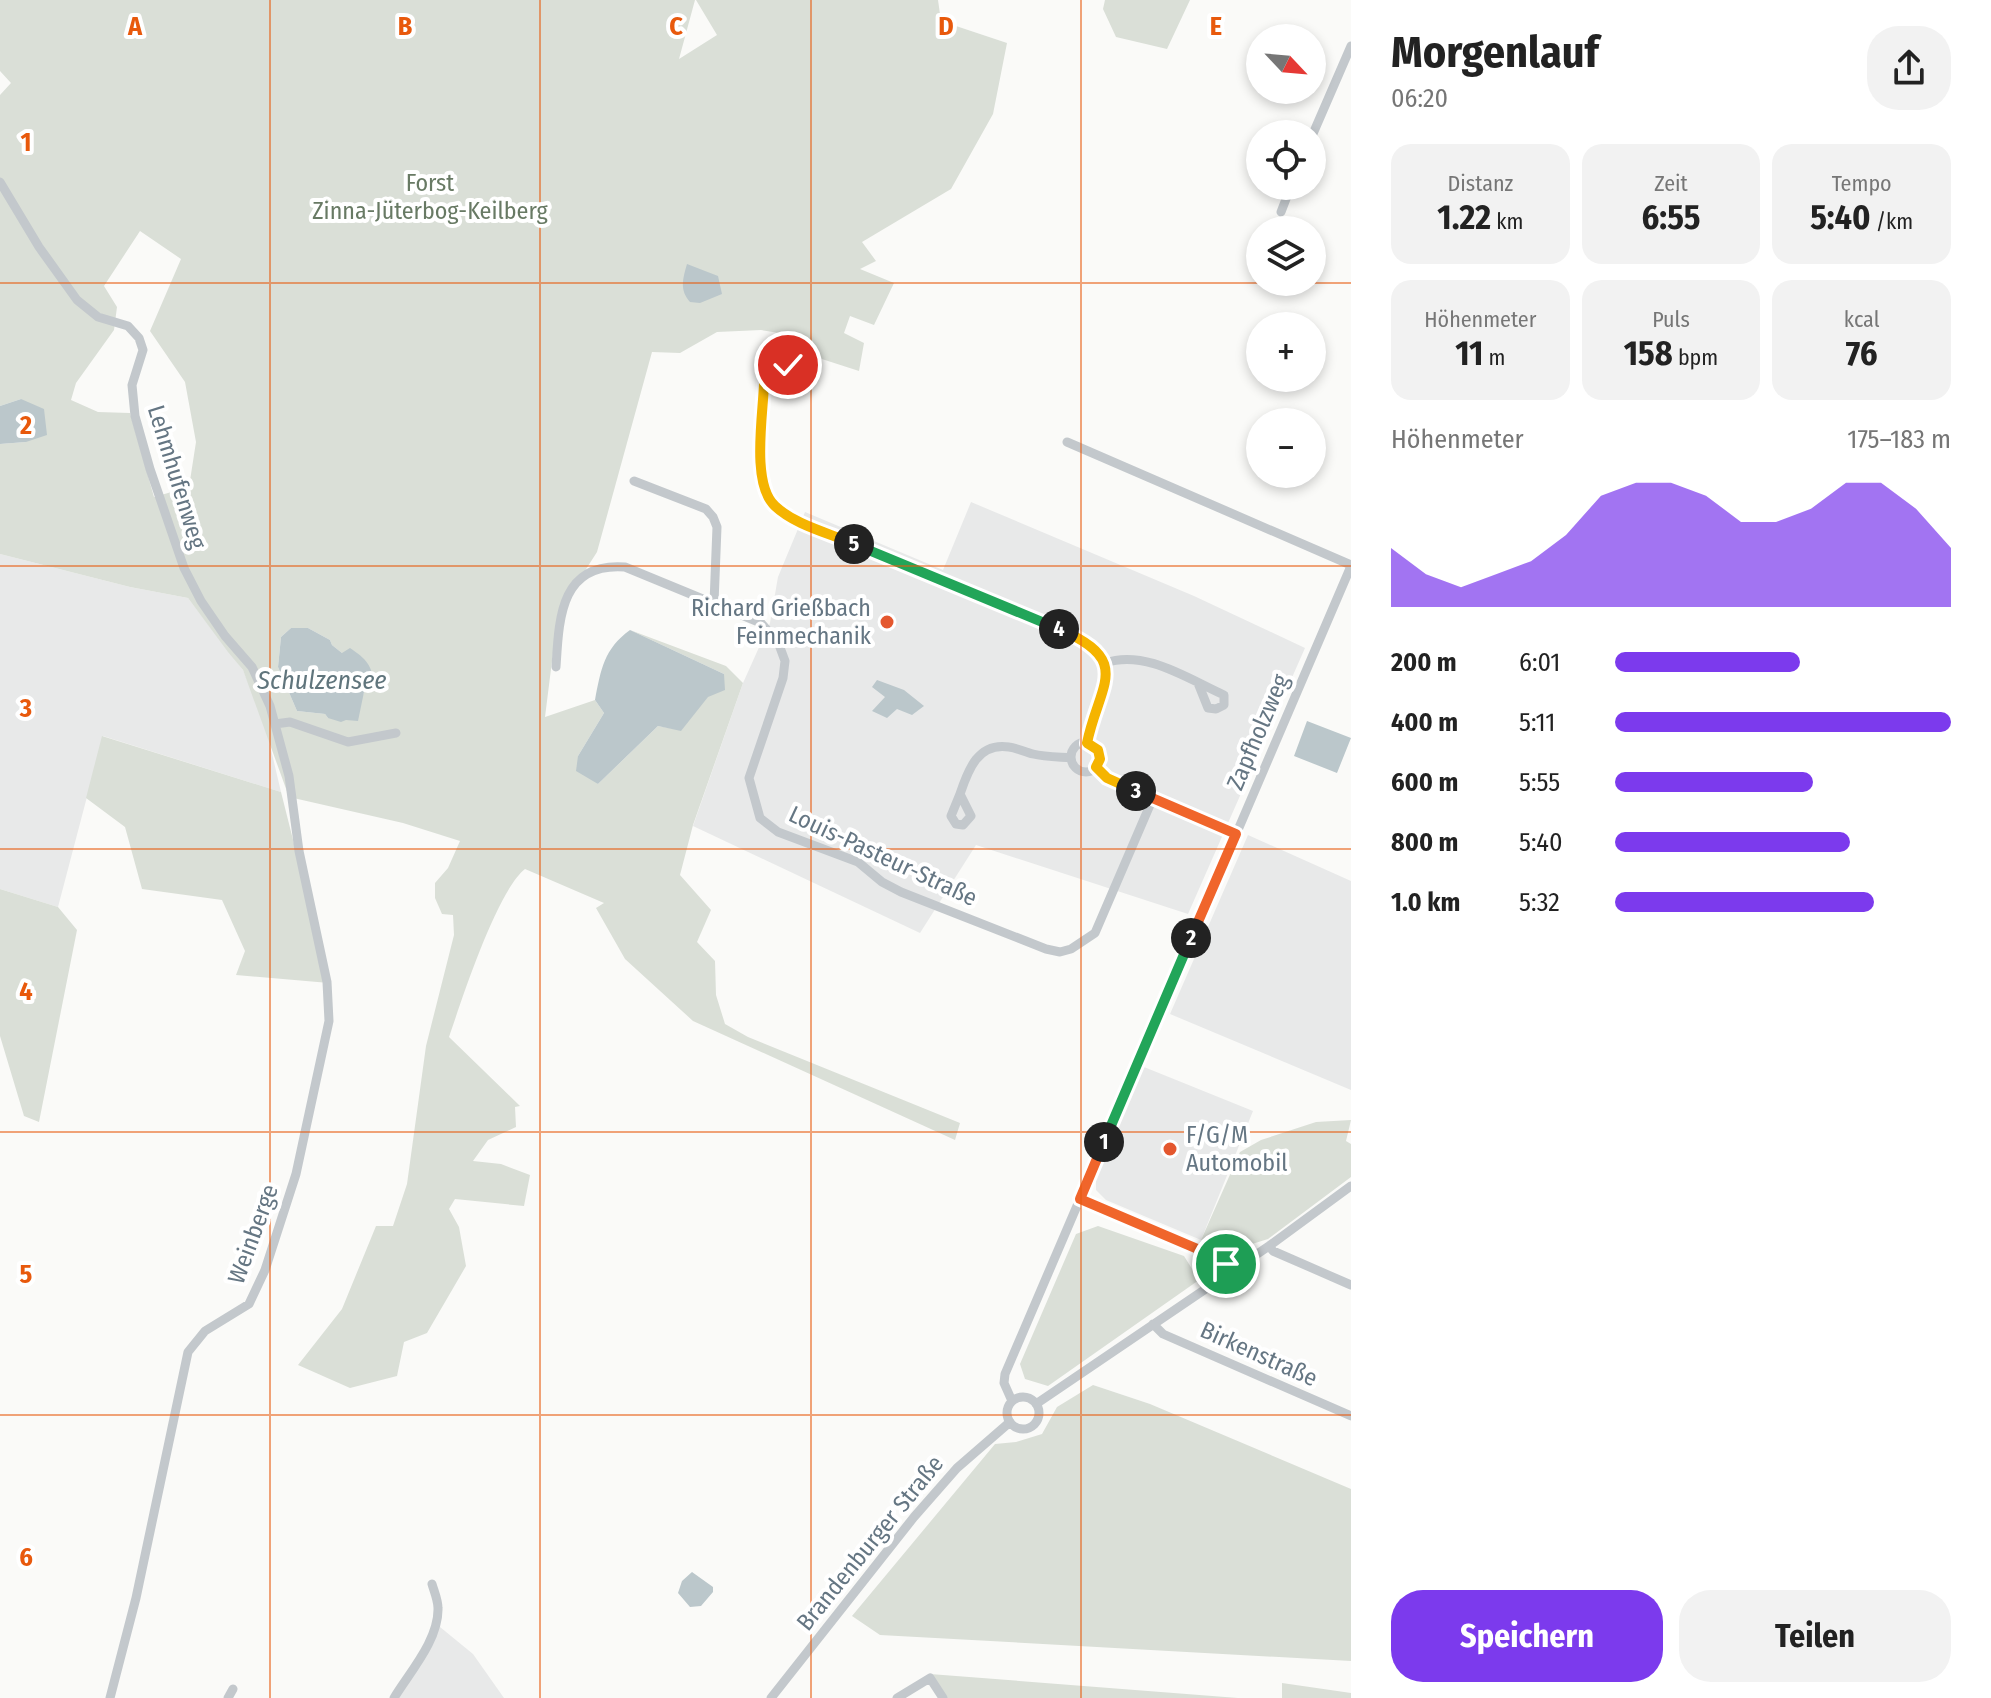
<!DOCTYPE html>
<html lang="de">
<meta charset="utf-8">
<style>
:root{--surface:#fff;--page:#f2f2f2;--text:#222;--muted:#767676;--accent:#7c3aed}
body{margin:0;font-family:"Fira Sans Condensed",sans-serif;background:var(--page);color:var(--text);height:100vh;display:flex;flex-direction:column;font-size:30px;white-space:nowrap}
*{box-sizing:border-box;margin:0}
p{font-size:26px;color:var(--muted)}
.icon{flex:none;width:44px;height:44px;fill:none;stroke:currentColor;stroke-width:2;stroke-linecap:round;stroke-linejoin:round}
.map{position:relative;flex:1;overflow:hidden}
.drawer{display:flex;flex-direction:column;background:var(--surface);width:640px}
.drawer>*{flex:none}
.needle{width:52px;rotate:116deg}
.controls{position:absolute;left:1246px;top:24px;display:grid;gap:16px}
.controls a{display:grid;place-items:center;width:80px;height:80px;border-radius:50%;background:var(--surface);box-shadow:0 4px 12px #0003;font-size:40px}
.pin{position:absolute;display:grid;place-items:center;width:68px;height:68px;color:#fff;margin:-34px;border:4px solid #fff;border-radius:50%;box-shadow:0 2px 8px #0007}
.km{position:absolute;width:40px;height:40px;margin:-20px;border-radius:50%;background:#222;color:#fff;font-size:22px;line-height:40px;text-align:center}
.round{display:grid;place-items:center;flex:none;width:84px;height:84px;border-radius:32px;background:var(--page)}
.overview{display:flex;align-items:center;justify-content:space-between;height:136px;padding:0 40px}
h1{font-size:44px;font-weight:700;line-height:60px}
.stats{display:grid;grid-template-columns:repeat(3,1fr);gap:12px;height:136px;padding:8px 40px}
.stats div{display:grid;align-content:center;border-radius:20px;background:var(--page);text-align:center}
.stats b{font-size:34px;font-weight:700}
.stats small{font-size:22px;font-weight:400}
.stats p{font-size:22px}
.chart{height:224px;padding:16px 40px}
.chart p{display:flex;justify-content:space-between}
.chart svg{width:100%;height:144px;margin-top:8px;fill:var(--accent);opacity:.7}
.action{display:flex;gap:16px;margin-top:auto;padding:16px 40px}
.action a{flex:1;height:92px;border-radius:32px;background:var(--accent);color:#fff;font-size:32px;font-weight:700;line-height:92px;text-align:center}
.action a+a{background:var(--page);color:var(--text)}
ul{padding:0 40px;list-style:none;font-size:26px}
li{display:grid;grid-template-columns:128px 96px 1fr;align-items:center;height:60px}
li i{height:20px;border-radius:10px;background:var(--accent)}
main{display:flex;flex:1;min-height:0}
.map>svg:first-child{display:block}
.built{fill:#e8e9e9}
.green{fill:#dadfd7;fill-rule:evenodd}
.water{fill:#bbc7cb}
.lines{fill:none;stroke-linecap:round;stroke-linejoin:round}
.minor{stroke:#c3c8cc;stroke-width:9}
.split-1-casing{stroke:#fff;stroke-width:16}
.split-2-casing{stroke:#fff;stroke-width:16}
.split-3-casing{stroke:#fff;stroke-width:16}
.split-4-casing{stroke:#fff;stroke-width:16}
.split-5-casing{stroke:#fff;stroke-width:16}
.split-6-casing{stroke:#fff;stroke-width:16}
.split-1{stroke:#f0652b;stroke-width:10}
.split-2{stroke:#22a559;stroke-width:10}
.split-3{stroke:#f0652b;stroke-width:10}
.split-4{stroke:#f5b400;stroke-width:10}
.split-5{stroke:#22a559;stroke-width:10}
.split-6{stroke:#f5b400;stroke-width:10}
.grid{fill:none;stroke:#e8590c;stroke-width:2;stroke-opacity:0.55}
.poi-dot{fill:#e4572e;stroke:#fff;stroke-width:3}
.labels{text-anchor:middle;dominant-baseline:central;stroke-width:8;stroke-linejoin:round;paint-order:stroke}
.park-label{font-size:24px;fill:#687a64;stroke:#fff}
.street-label{font-size:24px;fill:#657683;stroke:#fff}
.poi-label{font-size:24px;fill:#657683;stroke:#fff;text-anchor:end}
.water-label{font-size:26px;font-style:italic;fill:#60757c;stroke:#fff}
.grid-label{font-size:26px;text-anchor:middle;font-weight:bold;fill:#e8590c;stroke:#fff;stroke-width:8;stroke-linejoin:round;paint-order:stroke}
</style>
<main>
<div class="map">
<svg width="1351" height="1698" viewBox="0 0 1351 1698">
<rect width="100%" height="100%" fill="#fafaf8"/>
<path class="built" d="M971,502l223,94 111,52 -117,266 -212,-69 -56,88 -227,-107 50,-143 27,-60 8,-46 27,-65 138,58z
M0,554l130,33 58,11 55,72 22,54 16,68 -178,-56 -45,171 -58,-18z
M1248,835l103,46v209l-181,-76z
M1144,1067l109,44 -52,129 -95,-40 -10,-10v-13z
M440,1627l33,27 31,44h-107z"/>
<path class="green" d="M0,0h695l-16,59 38,-24 -21,-35h242l3,21 66,22 -14,71 -42,75 -89,53 14,19 -16,8 34,14 -20,42 -24,-9 -6,17 20,10 -5,28 -62,-20 -12,-17 -24,-4 -44,2 -37,21 -28,-1 -55,200 -39,61 -13,104 50,-17 9,13 -26,43 20,28 60,-58 23,4 43,-56 -94,-44 96,36 17,17 -50,142 -13,50 31,35 -14,32 18,19 1,34 9,29 23,13 212,86 -5,17 -262,-119 -68,-62 -29,-51 8,-5 -79,-34c-28,22 -63,130 -76,168l71,69 -5,1 1,20 -28,13 -15,21 28,3 29,11 -6,31 -69,-7 -6,10 10,18 7,39 -39,67 -23,9 -7,34 -47,12 -52,-23 44,-56 34,-83h17l14,-42 19,-138 28,-111 -1,-20 -11,-1 -7,-16v-15l13,-15 12,-27 -57,-18 -114,-26 -46,-127 -15,-18 -40,-54 -58,-11 -130,-33v-110l26,-2 -5,-43 -21,7v-311l11,-12 -11,-12zM140,231l41,28 -31,72 35,51 11,60 -7,45 -35,10 -24,-84 -32,-1 -27,-12 5,-17 38,-53 3,-23 -13,-21zM291,628h17l22,12 2,5 10,8 22,39 -6,17 -30,9 -3,-4 -28,-3 -19,-44 3,-30z
M1105,0h85l-23,49 -51,-12 -13,-28z
M102,736l179,56 48,191 -93,-8 9,-24 -23,-51 -80,-11 -17,-62 -39,-29z
M0,889l58,18 19,23 -38,192 -15,-6 -24,-80z
M1351,1120l-5,21 5,3v33l-83,62 -32,10 -35,-9 39,-88 21,-12 55,-18z
M1098,1226l86,30 15,24 -151,106 -23,-7 -5,-15 56,-130z
M1093,1385l57,19 201,85v172l-471,-26 -28,-19 143,-172 21,-2 26,-8 15,-27z
M930,1674l308,24h-292z
M1282,1683l69,10v5h-69z"/>
<path class="water" d="M687,264l31,12 4,18 -22,9 -10,-1c-11,-12 -7,-24 -3,-38z
M21,399l23,10 3,26 -21,7 -26,2v-38z
M291,628h17l22,12 2,5 10,8 8,-5c16,11 23,17 23,37l-9,7 -6,29 -12,-1 -5,2 -13,-4 -3,-4 -28,-3 -19,-44 3,-30z
M630,630l94,44 1,16 -17,7 -27,34 -23,-5 -60,58 -22,-13 2,-15 26,-43 -9,-13c6,-31 9,-51 35,-70z
M877,680l27,10 20,16 -12,9 -15,-6 -10,9 -15,-7 13,-14 -13,-10z
M1307,721l44,17 -14,35 -43,-17z
M692,1572l21,15v5l-12,14 -11,1 -12,-14 4,-12z"/>
<g class="lines">
<path class="minor" d="M1312,136l39,-90
M0,182l39,65 38,53 21,17 30,9 11,12 4,12 -11,35 3,31 15,53 34,99 17,33 24,35 27,31 18,39 19,70 10,75 28,131 2,39 -33,153 -31,96 -16,34 -44,27 -17,21 -52,246 -26,100
M1281,212l10,-26
M764,384l15,-8 9,-11 -4,-11 -12,-2 -8,9 -3,119 11,24 24,16 285,118c46,33 15,62 6,105
M1067,442l284,123
M634,481l72,28 7,8 4,10 -3,76
M1105,663c40,-14 83,16 119,32v10l-8,4 -8,-1 -10,-25
M556,667c3,-48 4,-105 69,-100l136,56 17,19 7,19 -2,17 -34,100 11,40 18,14 80,30 24,20 19,10 145,57 14,3 11,-3 24,-16 58,-135
M275,724l15,-2 58,20 48,-9
M1071 757a15 15 0 1 1 30 0a15 15 0 1 1-30 0Z
M1096,767l11,11 129,56
M960,794c8,-24 18,-52 49,-47 8,1 16,5 24,7 12,3 26,3 38,4
M960,794l11,22 -8,9 -7,-1 -5,-8z
M1080,1199l134,57 18,16
M1269,1246l4,5 78,34
M1153,1324l10,10 188,82
M1007 1413a16 16 0 1 1 32 0a16 16 0 1 1-32 0Z
M1012,1401l-8,-18 1,-9 346,-808
M1036,1404l233,-158 82,-60
M228,1698l5,-9
M394,1698c15,-25 45,-58 44,-90 0,-8 -4,-17 -6,-24
M771,1698l143,-181 43,-49 53,-46
M897,1698l33,-20 13,20"/>
</g>
<g class="lines">
<g class="split-1-casing">
<path id="split-1" d="M1104,1142l-24,57 134,57 12,8"/>
</g>
<g class="split-2-casing">
<path id="split-2" d="M1104,1142l87,-204"/>
</g>
<g class="split-3-casing">
<path id="split-3" d="M1136,791l100,43 -45,104"/>
</g>
<g class="split-4-casing">
<path id="split-4" d="M1059,629c75,32 40,55 28,114l11,7 2,9 -4,8 11,11 29,13"/>
</g>
<g class="split-5-casing">
<path id="split-5" d="M854,544l205,85"/>
</g>
<g class="split-6-casing">
<path id="split-6" d="M788,365l-9,11 -15,8c-1,31 -13,100 11,122 20,19 54,27 79,38"/>
</g>
<use href="#split-1" class="split-1"/>
<use href="#split-2" class="split-2"/>
<use href="#split-3" class="split-3"/>
<use href="#split-4" class="split-4"/>
<use href="#split-5" class="split-5"/>
<use href="#split-6" class="split-6"/>
</g>
<path class="grid" d="M270,0v1698M540,0v1698M811,0v1698M1081,0v1698M0,283h1351M0,566h1351M0,849h1351M0,1132h1351M0,1415h1351"/>
<g class="poi-dot">
<circle cx="887" cy="622" r="8"/>
<circle cx="1170" cy="1149" r="8"/>
</g>
<g class="labels">
<g class="park-label">
<text x="430" y="183">Forst<tspan x="430" dy="28">Zinna-Jüterbog-Keilberg</tspan></text>
</g>
<g class="street-label">
<text transform="translate(177 477) rotate(73)">Lehmhufenweg</text>
<text transform="translate(1258 732) rotate(-67)">Zapfholzweg</text>
<text transform="translate(883 856) rotate(25)">Louis-Pasteur-Straße</text>
<text transform="translate(253 1234) rotate(-70)">Weinberge</text>
<text transform="translate(1259 1354) rotate(24)">Birkenstraße</text>
<text transform="translate(870 1543) rotate(-51)">Brandenburger Straße</text>
</g>
<g class="poi-label">
<text x="871" y="608">Richard Grießbach<tspan x="871" dy="28">Feinmechanik</tspan></text>
<text x="1186" y="1135" text-anchor="start">F/G/M<tspan x="1186" dy="28">Automobil</tspan></text>
</g>
<g class="water-label">
<text x="322" y="680">Schulzensee</text>
</g>
</g>
<g class="grid-label">
<text x="135" y="35">A</text>
<text x="405" y="35">B</text>
<text x="676" y="35">C</text>
<text x="946" y="35">D</text>
<text x="1216" y="35">E</text>
<text x="26" y="151">1</text>
<text x="26" y="434">2</text>
<text x="26" y="717">3</text>
<text x="26" y="1000">4</text>
<text x="26" y="1283">5</text>
<text x="26" y="1566">6</text>
</g>
</svg>
<div class="controls">
<a><svg class="needle" viewBox="-14 -14 28 28"><path d="M0-13l5 13h-10z" fill="#e53935"/><path d="M0 13l5-13h-10z" fill="#767676"/></svg></a>
<a><svg class="icon" aria-label="locate" viewBox="0 0 24 24"><circle cx="12" cy="12" r="6"/><path d="M12 2v4M12 18v4M2 12h4M18 12h4"/></svg></a>
<a><svg class="icon" aria-label="layers" viewBox="0 0 24 24"><path d="M12 4l9 5-9 5-9-5zM3 14l9 5 9-5"/></svg></a>
<a>+</a>
<a>−</a>
</div>
<div class="pin" style="left:1226px;top:1264px;background:#1e9e55"><svg class="icon" aria-label="arrive" viewBox="0 0 24 24"><path d="M6 21V4h12l-3 4 3 4H6"/></svg></div>
<div class="pin" style="left:788px;top:365px;background:#d93025"><svg class="icon" aria-label="check" viewBox="0 0 24 24"><path d="M5 12l5 5 9-10"/></svg></div>
<b class="km" style="left:1104px;top:1142px">1</b>
<b class="km" style="left:1191px;top:938px">2</b>
<b class="km" style="left:1136px;top:791px">3</b>
<b class="km" style="left:1059px;top:629px">4</b>
<b class="km" style="left:854px;top:544px">5</b>
</div>
<section class="drawer">
<div class="overview"><div><h1>Morgenlauf</h1><p>06:20</p></div><a class="round"><svg class="icon" aria-label="share" viewBox="0 0 24 24"><path d="M12 15V3M7 8l5-5 5 5M5 13v7h14v-7"/></svg></a></div>
<div class="stats">
<div><p>Distanz</p><b>1.22<small> km</small></b></div>
<div><p>Zeit</p><b>6:55</b></div>
<div><p>Tempo</p><b>5:40<small> /km</small></b></div>
</div>
<div class="stats">
<div><p>Höhenmeter</p><b>11<small> m</small></b></div>
<div><p>Puls</p><b>158<small> bpm</small></b></div>
<div><p>kcal</p><b>76</b></div>
</div>
<div class="chart"><p><span>Höhenmeter</span>175–183 m</p>
<svg viewBox="0 0 160 44" preserveAspectRatio="none"><path d="M0 44V26L10 34L20 38L30 34L40 30L50 22L60 10L70 6L80 6L90 10L100 18L110 18L120 14L130 6L140 6L150 14L160 26V44z"/></svg>
</div>
<ul>
<li><b>200 m</b>6:01<i style="width:55%"></i></li>
<li><b>400 m</b>5:11<i style="width:100%"></i></li>
<li><b>600 m</b>5:55<i style="width:59%"></i></li>
<li><b>800 m</b>5:40<i style="width:70%"></i></li>
<li><b>1.0 km</b>5:32<i style="width:77%"></i></li>
</ul>
<div class="action"><a>Speichern</a><a>Teilen</a></div>
</section>
</main>
